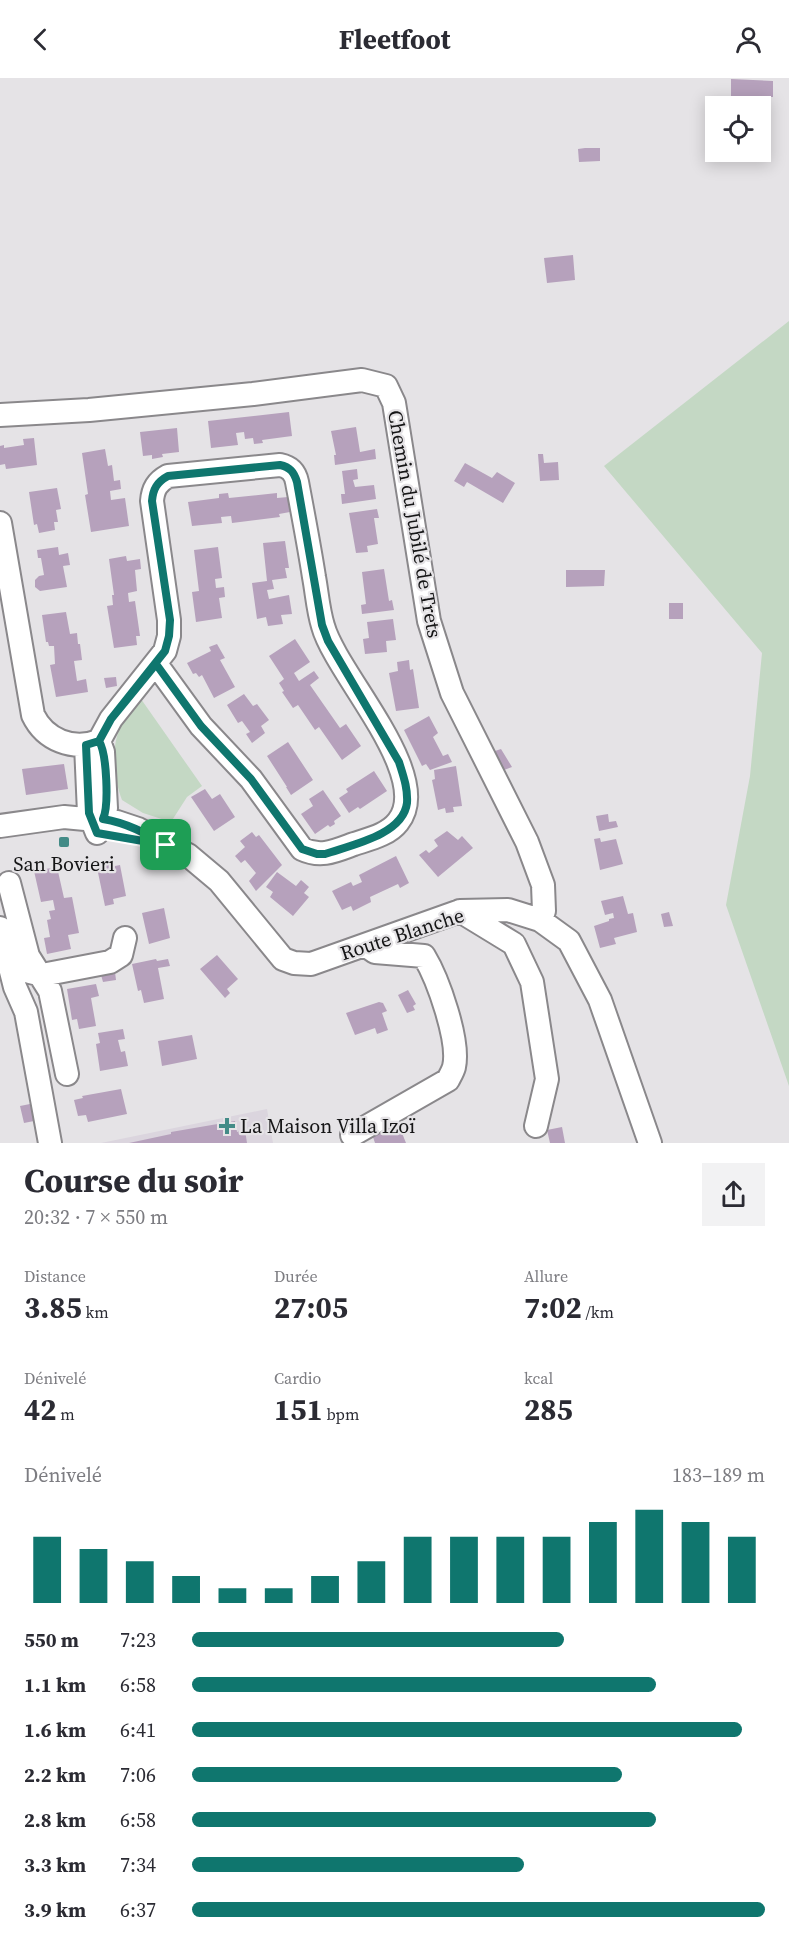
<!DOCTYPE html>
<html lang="fr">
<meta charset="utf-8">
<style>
:root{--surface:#fff;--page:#f2f2f3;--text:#2b2b33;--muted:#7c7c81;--accent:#0f766e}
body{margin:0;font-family:"Source Serif 4",serif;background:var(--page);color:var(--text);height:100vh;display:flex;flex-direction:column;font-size:22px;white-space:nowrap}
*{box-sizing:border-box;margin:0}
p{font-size:20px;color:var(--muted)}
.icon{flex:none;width:33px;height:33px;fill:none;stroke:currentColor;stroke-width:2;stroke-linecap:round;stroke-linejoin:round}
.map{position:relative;height:1065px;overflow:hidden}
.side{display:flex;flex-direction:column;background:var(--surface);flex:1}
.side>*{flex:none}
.buttons{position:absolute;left:705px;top:18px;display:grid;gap:12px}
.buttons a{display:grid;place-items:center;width:66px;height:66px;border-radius:0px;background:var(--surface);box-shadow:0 3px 15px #0003;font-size:30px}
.pin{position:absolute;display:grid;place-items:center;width:51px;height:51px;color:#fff;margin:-26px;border-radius:12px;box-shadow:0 3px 9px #0006}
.round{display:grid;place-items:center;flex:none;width:63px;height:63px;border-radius:0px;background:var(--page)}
.summary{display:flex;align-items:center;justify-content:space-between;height:102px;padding:0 24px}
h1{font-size:33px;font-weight:700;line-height:45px}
.figures{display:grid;grid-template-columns:repeat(3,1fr);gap:9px;height:102px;padding:6px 24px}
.figures div{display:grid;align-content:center}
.figures b{font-size:30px;font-weight:700}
.figures small{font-size:16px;font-weight:400}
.figures p{font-size:16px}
.chart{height:168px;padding:12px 24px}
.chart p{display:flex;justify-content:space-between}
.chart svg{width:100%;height:108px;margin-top:6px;stroke:var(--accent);stroke-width:6}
ul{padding:0 24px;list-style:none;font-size:20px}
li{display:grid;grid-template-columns:96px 72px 1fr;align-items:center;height:45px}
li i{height:15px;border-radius:8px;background:var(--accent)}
header{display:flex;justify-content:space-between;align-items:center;height:78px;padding:0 24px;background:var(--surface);font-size:27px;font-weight:700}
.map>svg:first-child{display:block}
.built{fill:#dbd5de}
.green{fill:#c4d8c4}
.building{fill:#b6a1bc}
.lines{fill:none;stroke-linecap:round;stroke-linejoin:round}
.minor-casing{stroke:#8a888b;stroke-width:26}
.minor{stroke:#fff;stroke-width:22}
.route-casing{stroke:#fff;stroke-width:12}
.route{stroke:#0f766e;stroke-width:8}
.poi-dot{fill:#438b87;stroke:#e5e3e6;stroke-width:2}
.labels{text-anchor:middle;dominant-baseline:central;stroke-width:4.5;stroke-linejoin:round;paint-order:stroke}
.street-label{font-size:20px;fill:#151516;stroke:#e5e3e6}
.poi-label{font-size:20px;fill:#151516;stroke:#e5e3e6}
</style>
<header><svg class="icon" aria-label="back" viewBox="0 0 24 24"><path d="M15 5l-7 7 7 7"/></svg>Fleetfoot<svg class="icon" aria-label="person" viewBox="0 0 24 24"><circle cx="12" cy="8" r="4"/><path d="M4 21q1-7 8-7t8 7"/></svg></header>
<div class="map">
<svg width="789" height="1065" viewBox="0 0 789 1065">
<rect width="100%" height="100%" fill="#e5e3e6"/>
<path class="built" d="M267,1031l6,34h-172z"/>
<path class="green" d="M789,243v765l-63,-181 24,-129 12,-123 -158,-187z
M141,621l61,87 -15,11 -16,25 -28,-9 -21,-13c-9,-25 -13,-59 4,-83 4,-7 10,-13 15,-18z"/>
<path class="building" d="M731,1l42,2v16h-7v11l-35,-3z
M585,70h15v13l-21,1 -1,-13z
M573,177l2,25 -28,3 -3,-25z
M289,334l3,24 -30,4 1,3 -9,1 -1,-6 -8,1 -1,-7 -8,1 2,12 -27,3 -3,-27z
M356,349l4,25 15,-3 1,10 -41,6 -1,-10h2l-5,-24z
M177,350l2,24 -17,2 1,3 -11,2v-4l-9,1 -3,-24z
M34,360l3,27 -31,4 -1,-5 -5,1v-19l4,-1v3l20,-3 -1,-6z
M105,371l3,17 4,-1 2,16 6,-1 1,9 -11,2 1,9 14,-2 4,28 -38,6 -6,-37 3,-1 -6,-41z
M538,376h5l1,9 14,-1 1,18 -19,1z
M465,385l27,15 5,-6 18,11 -12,20 -36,-21 -3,5 -10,-6z
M357,391l1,10 -5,1 2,7 19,-2 2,14 -34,5 -1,-10h4l-3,-23z
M57,410l4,21 -5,1 2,12h-4l1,8 -16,3 -2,-9 -3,1 -5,-33z
M228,415l1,5 48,-5v5l11,-1 2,15 -11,2 1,3 -48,6 -1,-7 -10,1 1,6 -30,3 -4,-24 31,-4v-4z
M377,431l2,9h-5l4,26 -11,2 1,6 -12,1 -7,-40z
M285,463l4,27h-4l2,10 -15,2 2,9 -7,1 2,9 20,-4 3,19 -11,1 2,9 -15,2 -2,-9 -9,2 -5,-36 15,-2 -4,-38z
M58,469l1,8 9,-2 2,12 -7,1 4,21 -27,4 -5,-4v-7l4,-4 5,-1 -3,-17h-3l-1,-8z
M218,469l4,31 -7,1 1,9 8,-1 1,10 -6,1 3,20 -26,4 -4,-30 7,-1 -5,-41z
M126,478l1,5 13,-2 1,10 -6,1 2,21 -9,2 1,9 6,-1 5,35h-4l1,9 -23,3 -7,-42 6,-1 -1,-10h2l-5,-36z
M384,491l5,32 3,-1 2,10 -32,4 -1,-9 5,-1 -4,-32z
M566,492h39l-1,16 -38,1z
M669,525h14v16h-14z
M66,534l4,22 7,-1 1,11h2l2,16 -8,1 3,20 9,-2 2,13 -32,5 -6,-32 5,-1 -1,-18h-5l-1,-4h-2l-4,-27z
M393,541l3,21 -10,1 1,11 -22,2 -2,-15 6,-1 -2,-16z
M295,561l15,23 -16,11 5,8 15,-10 5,7 -9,7 30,43 6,-4 15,22 -19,14 -23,-33 -4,3 -17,-25 -5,3 -11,-16 2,-1 -5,-8 5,-4 -15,-23z
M217,566l8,14 -5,2 15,27 -21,11 -12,-23 -3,2 -3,-4 -3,1 -6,-11 24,-12 -2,-4z
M409,582l1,10 3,-1 6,39 -23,3 -7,-38 9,-2 -1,-9z
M116,599l1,9 -11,2 -2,-10z
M244,616l9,12 4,-2 12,16 -8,6 4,7 -13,10 -6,-9 4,-2 -8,-11 -4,2 -11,-18z
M429,638l9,17 -5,4 10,19 5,-2 4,8 -22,8 -4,-6 -4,2 -18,-36z
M288,664l25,38 -22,15 -5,-8h1l-20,-31z
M501,671l11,18 -8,3 -9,-19z
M64,686l4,25 -42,6 -4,-26z
M456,688l6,40 -9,1 1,5 -8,1 -1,-5 -7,2 -6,-30 3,-1 -1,-9z
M374,693l13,20 -27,18 -2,-2 -9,6 -10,-15 9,-6 -2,-3z
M205,711l7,10 8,-5 15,23 -21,14 -23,-34z
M323,712l18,26 -7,5 1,3 -5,3 -2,-2 -13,9 -14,-20 12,-8 -4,-7z
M608,736l1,8 7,-1 2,6 -19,4 -3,-15z
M447,753l11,9 4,-4 11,12 -35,29 -19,-22 7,-5 3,3 9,-7 -4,-6z
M252,754l4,5 3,-2 23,30 -26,26 -7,-10 7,-8 -11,-13 -4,3 -6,-7 10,-9 -5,-6z
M600,760l1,4 15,-3 7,25 -23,6 -6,-31z
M396,778l13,27 -9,5 -2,-4 -28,13 1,5 -18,9 -2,-5 -9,4 -10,-19 19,-9 2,4 9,-4 -3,-7z
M108,782l2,7 10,-2 6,31 -13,3 1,5 -9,2 -9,-43z
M57,789l7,31 8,-1 7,36 -11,2 3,14 -24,5 -3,-16 6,-1 -3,-17 4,-1 -2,-8 6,-1 -2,-10 -12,2 -7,-31z
M277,794l19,14 5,-6 8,7 -5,6 5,4 -16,19 -23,-19 3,-5 -7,-5z
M623,818l5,18 5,-1 4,19 -23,6 2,6 -16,4 -6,-22 15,-5v-2l5,-1 -1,-5 -8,2 -4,-14z
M164,830l6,30 -21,6 -7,-31z
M669,834l4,14 -9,1 -3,-13z
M217,877l21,24 -11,10 3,4 -5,5 -25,-29z
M156,881l1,2 11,-2 2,7 -12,2 6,31 -20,4 -3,-13 -3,1 -6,-27z
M115,894l1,8 -13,2 -2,-7z
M96,906l3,12 -8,2 5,28 -17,3 -2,-10 -5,1 -5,-31z
M408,912l8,14 -3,2 2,4 -8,3 -9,-18z
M379,924l4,1 4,8 -5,2 6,17 -11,4 -2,-6 -20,7 -9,-22z
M123,951l2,10 -7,1 3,12 4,-1 3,15 -28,5 -4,-27 4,-1 -2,-10z
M192,957l5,24 -35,7 -4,-25z
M121,1011l6,25 -39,8 -2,-7 -8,1 -4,-16 9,-2 -1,-2z
M30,1026l4,17 -10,2 -4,-17z
M235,1043l2,11 8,-2 2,13h-118l42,-9v-2z
M398,1045l8,20h-31l-3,-9z
M562,1049l3,16h-15l-3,-13z"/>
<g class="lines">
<g class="minor-casing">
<path id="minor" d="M0,337l89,-5 164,-16 109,-14 24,6 8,17 35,218 23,72 75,149 16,43 1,26 -4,9
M0,445l33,192c12,25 40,36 66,26l12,-22 54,-68 4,-15v-16l-17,-119c1,-12 5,-19 16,-25l112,-11c10,2 15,7 17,17 6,32 12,63 17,95 3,16 4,33 9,49 13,48 112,150 75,196 -10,13 -29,17 -44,22 -19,7 -33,14 -52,5l-51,-70 -50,-53 -45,-62
M86,667l3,68 8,20 9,-25 -3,-56 -4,-11
M0,748l64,-9 53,5 21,7 50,26 31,26 64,78 11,4 17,1 149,-53 48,-1 32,10 29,21 31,59 50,143
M9,805l19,73 22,35 17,83
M460,833l54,33 18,38 15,97 -11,47
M0,850l15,59 11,25 24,131
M30,894l12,3 68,-13 11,-7 4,-17
M352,1057l96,-55c2,-4 5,-9 6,-13 6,-26 -16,-88 -30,-111l-49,-4 -10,-7"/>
</g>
<use href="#minor" class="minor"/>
</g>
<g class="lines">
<g class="route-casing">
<path id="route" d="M166,767c-21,-12 -39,-22 -63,-26 6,-13 4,-65 -4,-78l12,-22 54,-68 4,-15 1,-16 -18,-119c1,-12 5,-19 16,-25l112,-11c10,2 14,7 17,17l25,143 6,16 71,121c4,13 9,26 8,41 -4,32 -56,42 -82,51h-8l-15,-5 -51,-70 -50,-53 -45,-62 -45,55 -12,22 -13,4 3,68 8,20 69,12"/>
</g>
<use href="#route" class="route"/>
</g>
<g class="poi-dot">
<rect x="58" y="758" width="12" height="12" rx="3"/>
<path d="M224 1039h6v6h6v6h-6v6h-6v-6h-6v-6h6z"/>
</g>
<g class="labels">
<g class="street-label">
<text transform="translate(415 446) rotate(80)">Chemin du Jubilé de Trets</text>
<text transform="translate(402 856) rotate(-18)">Route Blanche</text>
</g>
<g class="poi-label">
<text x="64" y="786">San Bovieri</text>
<text x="240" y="1048" text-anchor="start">La Maison Villa Izoï</text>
</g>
</g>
</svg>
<div class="buttons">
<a><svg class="icon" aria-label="locate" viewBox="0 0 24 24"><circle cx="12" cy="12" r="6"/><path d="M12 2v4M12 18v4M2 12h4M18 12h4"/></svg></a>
</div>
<div class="pin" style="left:166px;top:767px;background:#1e9e55"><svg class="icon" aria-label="arrive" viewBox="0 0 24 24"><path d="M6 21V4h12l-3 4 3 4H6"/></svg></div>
</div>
<section class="side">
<div class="summary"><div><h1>Course du soir</h1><p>20:32 · 7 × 550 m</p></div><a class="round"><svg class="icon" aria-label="share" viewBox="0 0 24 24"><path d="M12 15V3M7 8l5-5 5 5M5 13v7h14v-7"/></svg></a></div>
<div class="figures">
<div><p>Distance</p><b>3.85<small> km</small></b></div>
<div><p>Durée</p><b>27:05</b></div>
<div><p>Allure</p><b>7:02<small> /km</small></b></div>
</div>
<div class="figures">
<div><p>Dénivelé</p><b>42<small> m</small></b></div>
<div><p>Cardio</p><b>151<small> bpm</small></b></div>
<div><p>kcal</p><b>285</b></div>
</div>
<div class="chart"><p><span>Dénivelé</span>183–189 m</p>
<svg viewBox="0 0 160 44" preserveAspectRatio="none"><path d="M5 44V17M15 44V22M25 44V27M35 44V33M45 44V38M55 44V38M65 44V33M75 44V27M85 44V17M95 44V17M105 44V17M115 44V17M125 44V11M135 44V6M145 44V11M155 44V17"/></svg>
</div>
<ul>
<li><b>550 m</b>7:23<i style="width:65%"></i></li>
<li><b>1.1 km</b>6:58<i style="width:81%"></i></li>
<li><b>1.6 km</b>6:41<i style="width:96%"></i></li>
<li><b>2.2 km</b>7:06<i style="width:75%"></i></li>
<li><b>2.8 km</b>6:58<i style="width:81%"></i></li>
<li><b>3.3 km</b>7:34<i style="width:58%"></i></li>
<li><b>3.9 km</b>6:37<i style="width:100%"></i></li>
</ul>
</section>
